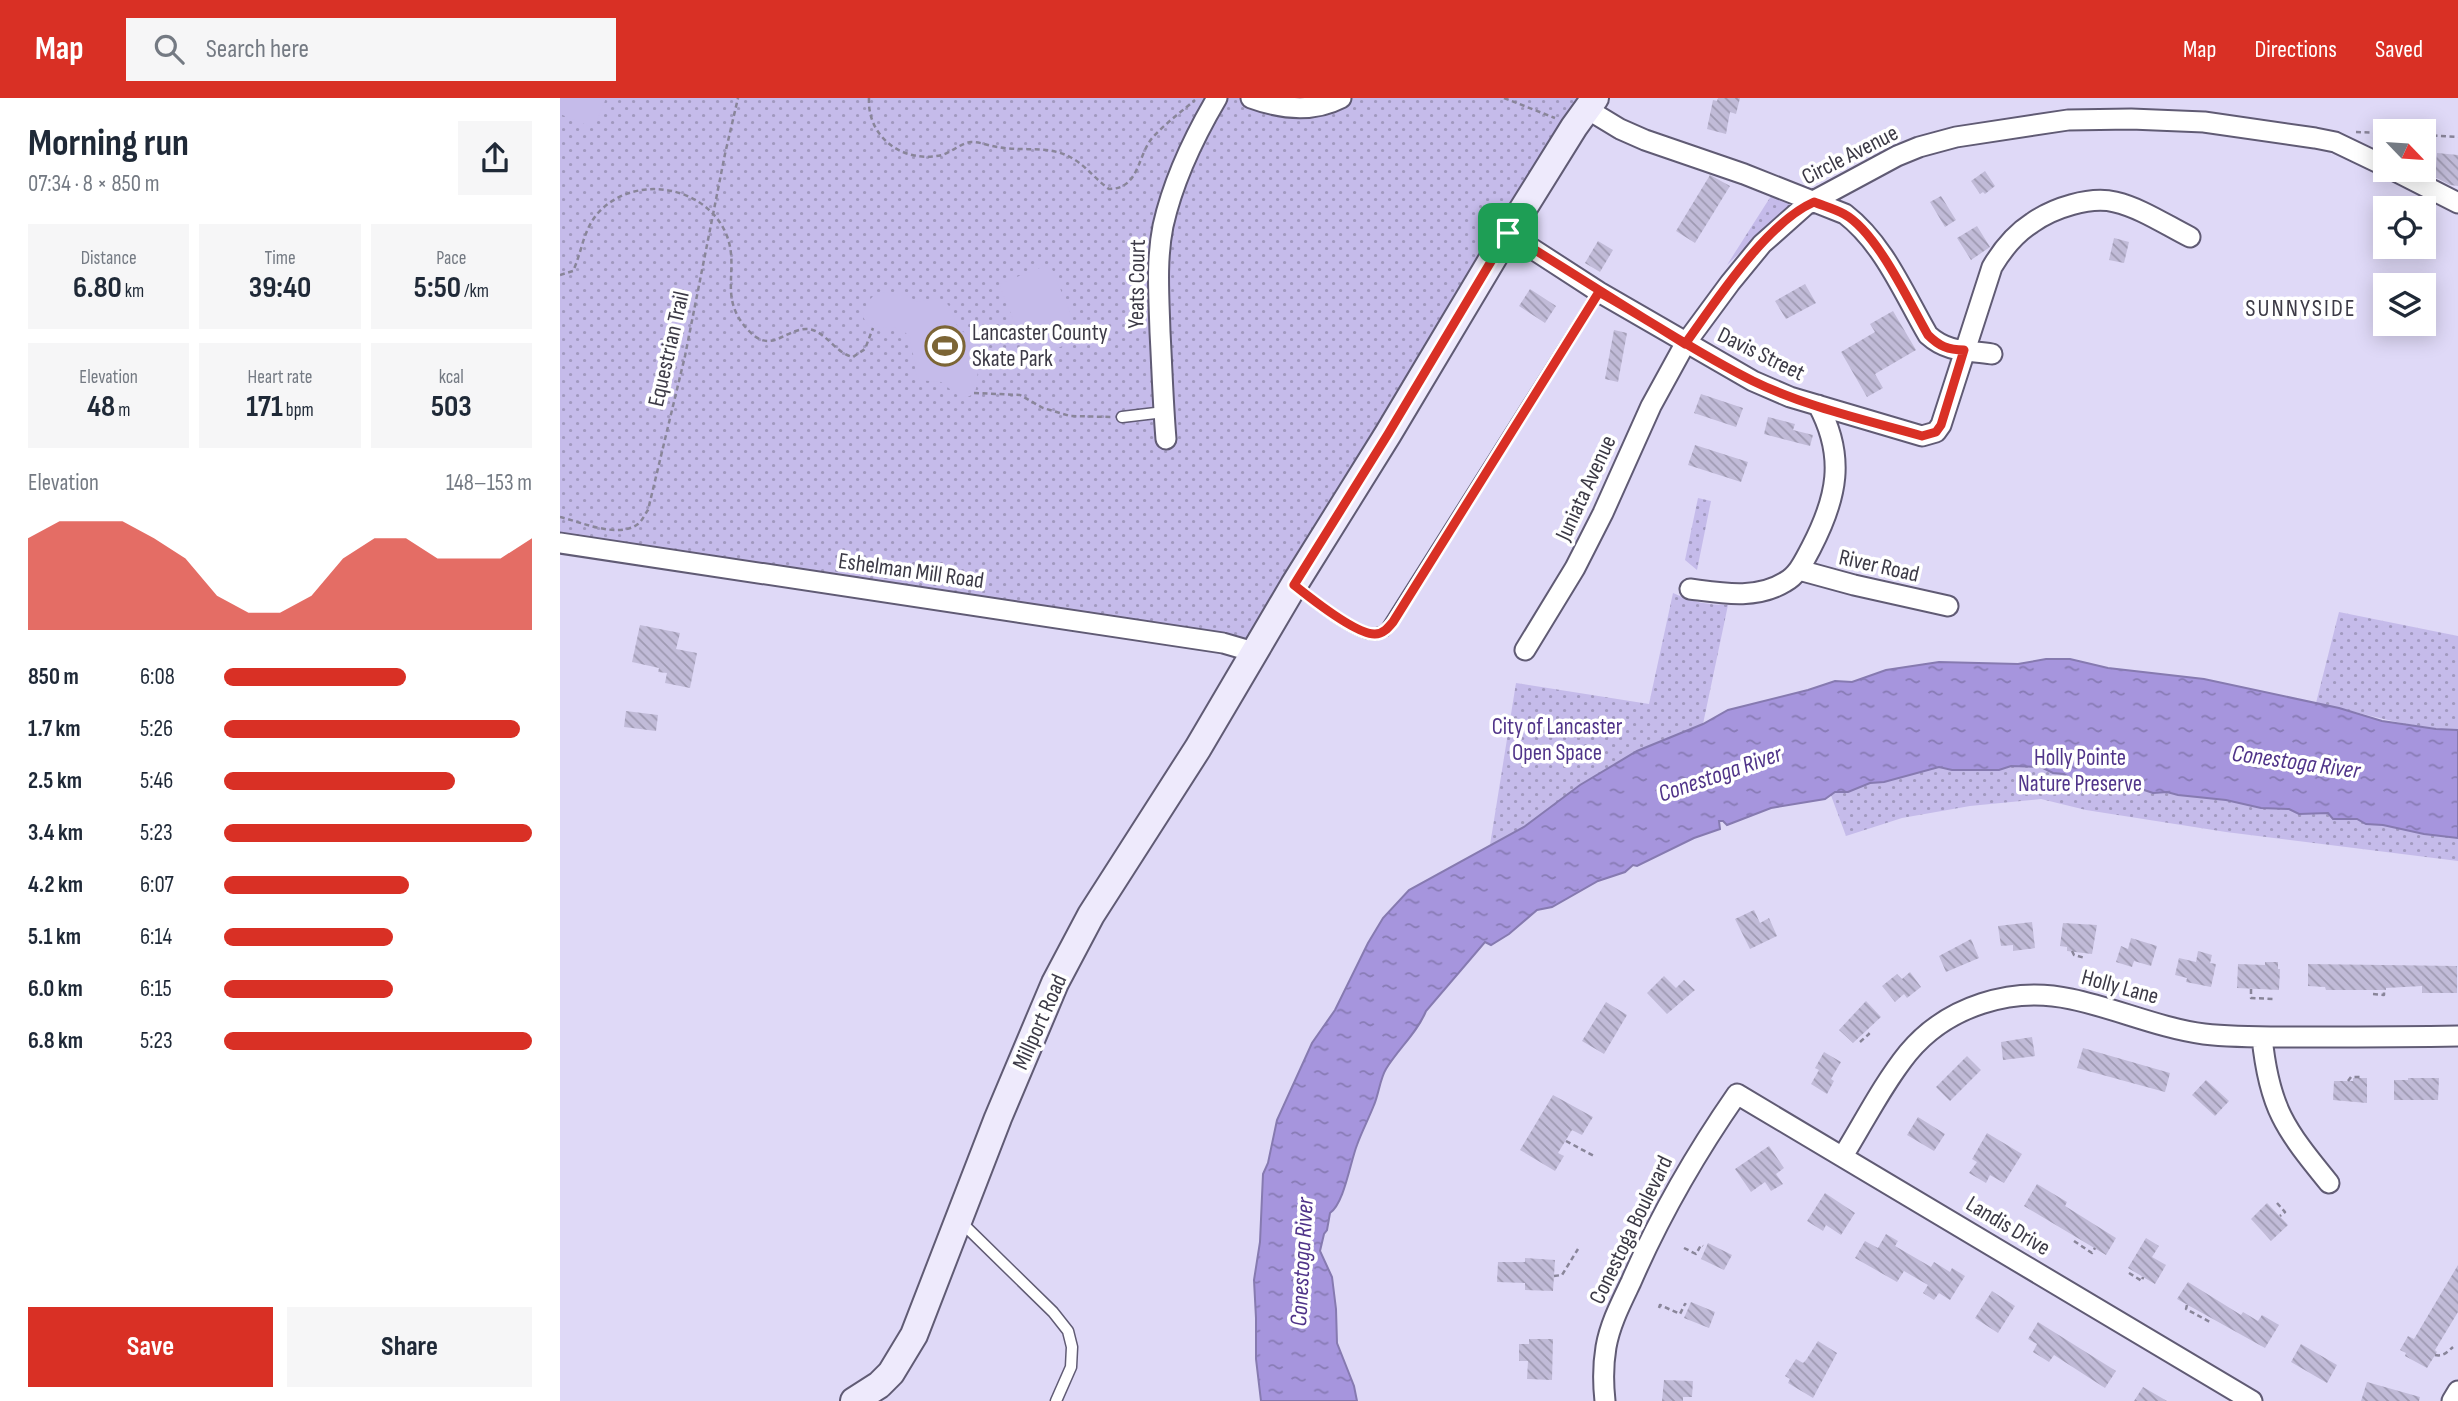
<!DOCTYPE html>
<meta charset="utf-8">
<style>
:root{--surface:#fff;--page:#f6f6f7;--text:#1f2937;--muted:#747a83;--accent:#d93025}
body{margin:0;font-family:"Sofia Sans Condensed",sans-serif;background:var(--page);color:var(--text);height:100vh;display:flex;flex-direction:column;font-size:26px;white-space:nowrap}
*{box-sizing:border-box;margin:0}
p{font-size:23px;color:var(--muted)}
.icon{flex:none;width:38px;height:38px;fill:none;stroke:currentColor;stroke-width:2;stroke-linecap:round;stroke-linejoin:round}
.map{position:relative;flex:1;overflow:hidden}
.details{display:flex;flex-direction:column;background:var(--surface);width:560px}
.details>*{flex:none}
.needle{width:46px;rotate:115deg}
.tools{position:absolute;left:1813px;top:21px;display:grid;gap:14px}
.tools a{display:grid;place-items:center;width:63px;height:63px;border-radius:0px;background:var(--surface);box-shadow:0 4px 18px #0003;font-size:35px}
.pin{position:absolute;display:grid;place-items:center;width:60px;height:60px;color:#fff;margin:-30px;border-radius:14px;box-shadow:0 4px 10px #0006}
.round{display:grid;place-items:center;flex:none;width:74px;height:74px;border-radius:0px;background:var(--page)}
.summary{display:flex;align-items:center;justify-content:space-between;height:119px;padding:0 28px}
h1{font-size:38px;font-weight:700;line-height:52px}
.stats{display:grid;grid-template-columns:repeat(3,1fr);gap:10px;height:119px;padding:7px 28px}
.stats div{display:grid;align-content:center;border-radius:0px;background:var(--page);text-align:center}
.stats b{font-size:30px;font-weight:700}
.stats small{font-size:19px;font-weight:400}
.stats p{font-size:19px}
.chart{height:196px;padding:14px 28px}
.chart p{display:flex;justify-content:space-between}
.chart svg{width:100%;height:126px;margin-top:7px;fill:var(--accent);opacity:.7}
.action{display:flex;gap:14px;margin-top:auto;padding:14px 28px}
.action a{flex:1;height:80px;border-radius:0px;background:var(--accent);color:#fff;font-size:28px;font-weight:700;line-height:80px;text-align:center}
.action a+a{background:var(--page);color:var(--text)}
ul{padding:0 28px;list-style:none;font-size:23px}
li{display:grid;grid-template-columns:112px 84px 1fr;align-items:center;height:52px}
li i{height:18px;border-radius:9px;background:var(--accent)}
header{display:flex;align-items:center;gap:42px;box-sizing:border-box;height:98px;padding:0 35px;background:var(--accent);color:#fff}
header strong{font-size:33px}
nav{display:flex;gap:38px;margin-inline-start:auto;font-size:24px}
.search{width:490px;height:63px;background:var(--page);display:flex;align-items:center;gap:18px;box-sizing:border-box;padding:0 24px;border-radius:0px;color:var(--muted);font-size:26px}
main{display:flex;flex:1;min-height:0}
.map>svg:first-child{display:block}
.grass{fill:url(#grass-dots)}
.garden{fill:#c5bbea}
.water{fill:url(#water-ripples);stroke:#867ab0;stroke-width:2}
.building{fill:url(#building-back-hatch)}
.lines{fill:none;stroke-linecap:round;stroke-linejoin:round}
.lane-casing{stroke:#605b74;stroke-width:13}
.street-casing{stroke:#605b74;stroke-width:23}
.secondary-casing{stroke:#605b74;stroke-width:30}
.path{stroke:#898599;stroke-width:2.5;stroke-dasharray:5 3.5;stroke-linecap:butt}
.lane{stroke:#fff;stroke-width:10}
.street{stroke:#fff;stroke-width:19}
.secondary{stroke:#eeeafc;stroke-width:26}
.route-casing{stroke:#fff;stroke-width:14}
.route{stroke:#d93025;stroke-width:9}
.labels{text-anchor:middle;dominant-baseline:central;stroke-width:7;stroke-linejoin:round;paint-order:stroke}
.street-label{font-size:23px;fill:#3c3a46;stroke:#fff}
.poi-label{font-size:23px;fill:#3c3a46;stroke:#fff;text-anchor:start}
.park-label{font-size:23px;fill:#51358a;stroke:#fff}
.neighbourhood-label{font-size:24px;letter-spacing:2px;fill:#3c3a46;stroke:#fff}
.water-label{font-size:24px;font-style:italic;fill:#503489;stroke:#fff}
</style>
<header>
<strong>Map</strong>
<div class="search"><svg class="icon" aria-label="search" viewBox="0 0 24 24"><circle cx="10" cy="10" r="6"/><path d="M15 15l6 6"/></svg>Search here</div>
<nav><a>Map</a><a>Directions</a><a>Saved</a></nav>
</header>
<main>
<section class="details">
<div class="summary"><div><h1>Morning run</h1><p>07:34 · 8 × 850 m</p></div><a class="round"><svg class="icon" aria-label="share" viewBox="0 0 24 24"><path d="M12 15V3M7 8l5-5 5 5M5 13v7h14v-7"/></svg></a></div>
<div class="stats">
<div><p>Distance</p><b>6.80<small> km</small></b></div>
<div><p>Time</p><b>39:40</b></div>
<div><p>Pace</p><b>5:50<small> /km</small></b></div>
</div>
<div class="stats">
<div><p>Elevation</p><b>48<small> m</small></b></div>
<div><p>Heart rate</p><b>171<small> bpm</small></b></div>
<div><p>kcal</p><b>503</b></div>
</div>
<div class="chart"><p><span>Elevation</span>148–153 m</p>
<svg viewBox="0 0 160 44" preserveAspectRatio="none"><path d="M0 44V12L10 6L20 6L30 6L40 12L50 19L60 32L70 38L80 38L90 32L100 19L110 12L120 12L130 19L140 19L150 19L160 12V44z"/></svg>
</div>
<ul>
<li><b>850 m</b>6:08<i style="width:59%"></i></li>
<li><b>1.7 km</b>5:26<i style="width:96%"></i></li>
<li><b>2.5 km</b>5:46<i style="width:75%"></i></li>
<li><b>3.4 km</b>5:23<i style="width:100%"></i></li>
<li><b>4.2 km</b>6:07<i style="width:60%"></i></li>
<li><b>5.1 km</b>6:14<i style="width:55%"></i></li>
<li><b>6.0 km</b>6:15<i style="width:55%"></i></li>
<li><b>6.8 km</b>5:23<i style="width:100%"></i></li>
</ul>
<div class="action"><a>Save</a><a>Share</a></div>
</section>
<div class="map">
<svg width="1898" height="1303" viewBox="0 0 1898 1303">
<defs>
<pattern id="grass-dots" width="8" height="8" patternUnits="userSpaceOnUse" patternTransform="scale(1.75)"><rect width="8" height="8" fill="#c5bbea"/><path d="M2 2h.1M6 6h.1" fill="none" stroke="#a199bf" stroke-width="1.8" stroke-linecap="round"/></pattern>
<pattern id="water-ripples" width="26" height="14" patternUnits="userSpaceOnUse" patternTransform="scale(1.75)"><rect width="26" height="14" fill="#a695dd"/><path d="M2 4q2-2 4 0t4 0M15 11q2-2 4 0t4 0" fill="none" stroke="#887bb5"/></pattern>
<pattern id="building-back-hatch" width="6" height="6" patternUnits="userSpaceOnUse" patternTransform="scale(1.75)"><rect width="6" height="6" fill="#c1bbd8"/><path d="M-1 5l2 2M0 0l6 6M5-1l2 2" fill="none" stroke="#9e99b1"/></pattern>
</defs>
<rect width="100%" height="100%" fill="#dfd9f7"/>
<path class="grass" d="M0,0h1023l-332,541 -691,-104z
M1211,98l19,8 -63,61z
M1138,400l13,3 -14,69 -12,-10z
M1113,495c19,9 35,12 55,12l-25,119 -66,27 -26,15 -31,19 -56,42 -34,18 26,-162 133,21z
M1779,514l119,24v94c-52,-2 -93,-17 -142,-27z
M1319,656l579,43v64l-232,-29 -140,-22 -45,-11 -71,7 -68,12 -56,18 -24,-65z"/>
<path class="garden" d="M0,0h46l-12,30 -34,-14z
M490,166l31,75 -52,20 -30,-75z
M325,194h16l17,10 21,-4c18,9 11,22 22,32 8,7 3,0 11,5 6,4 11,13 13,19 -1,7 -6,11 -7,18 -3,12 3,26 -18,25l-19,-15 -22,-2c-5,-8 -3,-10 -4,-18 -1,-10 -6,-10 -4,-24 -14,-16 -24,-9 -42,-11l-6,-10c2,-14 8,-23 22,-25z"/>
<path class="water" d="M1486,561h24l38,9 96,11 135,29 43,13 54,8 22,1v108l-34,-4 -41,-9 -17,-1 -9,-5h-24l-5,-6 -29,1 -10,-5 -28,-1 -35,-8 -48,-5 -11,-3 -14,1 -39,-13 -32,1 -12,-3 -6,-4 -11,-1 -12,-6 -30,-1 -12,4h-47l-13,-3 -55,15 -14,1 -22,9h-13l-10,7 -54,9 -44,17 -4,-4h-4l1,8 -26,9 -57,28 -4,-1 -8,7 -27,9 -46,26 -15,3 -28,24 -18,11 -6,-3 -59,69c-9,22 -27,37 -40,58 -6,10 -7,24 -12,36 -5,13 -12,26 -17,40 -7,18 -13,59 -27,68l-3,17 -3,4 -4,17 12,26 4,32 1,34 17,43 3,15h-96l-5,-42v-41l-2,-38 6,-38 3,-68 5,-11 9,-43 35,-77 23,-33 33,-67 15,-25 26,-28 115,-63 56,-42 57,-34 66,-27 25,-14 80,-20 27,-9 17,1 34,-12 53,-8 79,2z"/>
<path class="building" d="M1158,0h22l-4,16 -6,-2 -4,22 -19,-5 6,-29 4,1z
M1877,55l21,2v31l-8,-1 -15,-8z
M1425,73l10,15 -10,8 -2,-2 -3,2 -9,-13z
M1150,77l20,11 -35,57 -19,-12z
M1381,98l15,24 -11,7 -15,-25z
M1417,128l13,21 -19,13 -14,-22z
M1554,140l15,4 -5,21 -15,-3z
M1038,143l15,9 -13,22 -15,-9z
M1245,186l11,19 -30,16 -11,-18z
M970,191l26,17 -11,17 -26,-17z
M1333,213l23,39 -41,24 8,14 -16,9 -26,-45 34,-20 -5,-8z
M1054,232l13,3 -9,49 -13,-3z
M1141,296l42,14 -7,19 -42,-14z
M1208,319l27,7 -2,6 20,5 -3,11 -46,-12z
M1135,347l53,17 -7,20 -53,-17z
M80,527l40,8 -4,16 21,4 -7,35 -25,-5 2,-10 -9,-1 1,-4 -27,-6z
M66,613l32,4 -2,16 -32,-4z
M1194,812l6,13 9,-5 8,18 -27,13 -15,-30z
M1472,824l3,26 -22,3v-6l-12,1 -3,-20z
M1503,825l34,2 -5,29 -25,-3v-4l-7,-1z
M1571,840l26,8 -6,20 -17,-5 -2,6 -16,-5 5,-16 7,3z
M1411,841l8,19 -33,14 -7,-16z
M1638,853l14,4 -2,8 6,1 -5,23 -25,-5 1,-4 -12,-3 4,-17 17,4z
M1705,864h13v7h2l-1,21 -42,-2 1,-24 27,1z
M1748,866l149,2v27h-35v-7l-36,2v2h-60l-1,-3 -17,-1z
M1350,874l11,15 -14,11 -3,-4 -9,8 -13,-16 15,-12 5,5z
M1104,878l12,12 8,-8 11,10 -28,24 -20,-21z
M1306,903l15,16 -28,26 -14,-13z
M1046,904l21,13 -23,39 -22,-13z
M1472,939l3,19 -32,4 -2,-18z
M1523,950l87,25 -5,19 -88,-24z
M1264,954l17,10 -10,17 3,2 -7,13 -16,-10 8,-14 -4,-2z
M1407,958l14,14 -31,31 -14,-14z
M1793,980h14v25l-34,-3 1,-19h19z
M1848,980h31l-1,22h-44v-20h14z
M1646,982l23,21 -14,15 -23,-21z
M993,997l40,22 -11,18 -10,-5 -14,23 6,3 -9,15 -35,-21z
M1358,1019l27,17 -11,17 -27,-16z
M1427,1035l35,21 -18,29 -14,-8 -4,8 -17,-10 8,-11 -5,-3z
M1209,1048l15,22 -8,6 7,10 -12,7 -6,-9 -14,10 -16,-23z
M1477,1086l30,18 -2,4 51,32 -10,17 -82,-49z
M1265,1095l30,20 -14,22 -15,-10 -3,6 -16,-10z
M1707,1105l21,22 -17,16 -20,-22z
M1326,1136l12,7 -3,5 36,21 3,-5 16,10 2,-4 13,8 -15,24 -11,-7 -5,7 -11,-7 5,-8 -24,-14 -7,11 -42,-24 10,-17 13,7z
M1586,1140l13,8 -7,11 14,8 -11,19 -27,-16z
M1148,1145l24,12 -8,15 -23,-11z
M965,1160l30,2 -2,31 -28,-1v-7l-28,-1 1,-20h27z
M1898,1167v47l-23,38 2,2 -10,16 -22,-12 1,-3 -6,-3 8,-14 6,3z
M1628,1184l53,33 2,-3 15,9 4,-6 17,10 -14,23 -88,-49z
M1432,1193l23,15 -17,27 -23,-15z
M1131,1204l24,10 -6,16 -25,-10z
M1478,1224l78,49 -11,17 -51,-33 -5,7 -16,-10 4,-8 -9,-5z
M969,1241h24l-1,41 -25,-1 1,-18h-9v-17h10z
M1258,1243l19,12 -24,45 -25,-15 2,-4 -5,-3 11,-17 7,4 3,-3z
M1741,1246l36,21 -10,18 -36,-21z
M1104,1282l29,1 -1,16h-9v4h-21z
M1807,1284l53,15 -1,4h-58z
M1583,1289l24,14h-33z"/>
<g class="lines">
<g class="lane-casing">
<path id="lane" d="M562,319l42,-5
M734,487c15,12 63,51 81,49 1,0 9,-3 10,-3l214,-339
M400,1123l93,91 15,19 4,16 -1,20 -15,34"/>
</g>
<g class="street-casing">
<path id="street" d="M691,0c30,11 61,15 90,0
M1027,11l33,20 25,11 99,34 101,40c39,30 59,80 83,121 20,18 39,15 64,19
M1833,72l65,33
M948,135l91,59 154,89 37,16 132,39 14,-4 5,-7 51,-158c10,-17 23,-33 40,-44 21,-15 58,-27 83,-21 26,6 51,23 75,35
M606,341c-3,-35 -4,-71 -6,-107 -1,-35 -4,-71 3,-106 10,-45 31,-89 54,-128
M0,445l663,100 31,9
M1239,472l55,15 94,21
M1130,491c31,4 66,11 95,-7 13,-7 19,-21 26,-34 26,-50 35,-91 7,-143
M965,552l50,-82 28,-55 48,-107 34,-62 45,-61 32,-39 44,-39 91,-49 22,-9 37,-10 112,-17 63,-1 73,3 111,16 20,4 50,24
M1702,939c7,71 23,92 67,146
M1283,1058c21,-34 40,-72 65,-103 39,-47 104,-67 163,-54 44,9 88,29 133,35 35,4 71,3 106,3 49,0 99,0 148,-1
M1045,1303c-2,-18 -2,-36 1,-54 4,-23 15,-44 25,-65 29,-67 65,-129 106,-188l515,307
M1892,1303l6,-10"/>
</g>
<g class="secondary-casing">
<path id="secondary" d="M294,1303l25,-16 12,-12 23,-38 84,-217 57,-135 36,-68 107,-167 96,-163 94,-151 120,-201 66,-106 21,-29"/>
</g>
<path class="path" d="M309,0c-2,40 35,66 73,57 10,-3 19,-12 29,-13 10,0 18,4 27,5 19,4 40,0 59,5 24,6 34,24 52,37 31,0 28,-34 44,-52 13,-14 28,-25 42,-37
M944,0l51,20
M1796,34l29,1
M1864,37l34,2
M0,177l13,-4c9,-19 10,-41 25,-58 36,-40 109,-28 129,23 13,35 -10,62 22,95 23,24 36,-3 59,-2 18,2 27,24 45,28l12,-8 8,-21
M414,295l46,2 23,13 27,8 41,1
M0,419c21,5 58,22 78,7 4,-3 7,-10 10,-14l37,-154 40,-202 13,-56
M1512,853l2,4 11,3
M1691,891v9l23,1
M1813,896l11,1v-4
M1300,944l9,-8 -3,-2
M1788,983l3,-4h10
M1006,1043l28,15
M1717,1105l8,9 -5,4
M1514,1143l18,12 3,-5
M1124,1150l12,6 5,-9 2,1
M1569,1175l13,8 1,-4
M994,1178l8,-1 16,-26
M1627,1207l-1,4 24,13
M1099,1210l1,-3 20,9 5,-10 1,1
M1875,1257c8,2 12,-3 18,-8"/>
<use href="#lane" class="lane"/>
<use href="#street" class="street"/>
<use href="#secondary" class="secondary"/>
</g>
<g class="lines">
<g class="route-casing">
<path id="route" d="M948,135l-120,201 -94,151c15,12 62,50 81,49 8,0 13,-6 18,-12l206,-330c52,29 101,63 154,89 53,26 113,39 169,55l14,-4 5,-7 23,-75c-16,0 -25,-4 -36,-15 -19,-33 -51,-103 -84,-121 -9,-5 -20,-8 -30,-12 -48,21 -98,99 -129,142l-177,-111"/>
</g>
<use href="#route" class="route"/>
</g>
<defs>
<g id="stadium-ring" transform="scale(2.0125)"><circle r="9.5" fill="#fff" stroke="#7c6535" stroke-width="1.5"/><path d="M0-5a6.5 5 0 1 0 0 10a6.5 5 0 1 0 0-10ZM-3.5-1.8h7v3.6h-7Z" fill="#7c6535"/></g>
</defs>
<g fill-rule="evenodd">
<use href="#stadium-ring" x="385" y="248"/>
</g>
<g class="labels">
<g class="street-label">
<text transform="translate(1290 57) rotate(-27)">Circle Avenue</text>
<text transform="translate(577 186) rotate(-89)">Yeats Court</text>
<text transform="translate(109 251) rotate(-77)">Equestrian Trail</text>
<text transform="translate(1201 256) rotate(26)">Davis Street</text>
<text transform="translate(1026 390) rotate(-65)">Juniata Avenue</text>
<text transform="translate(1319 468) rotate(13)">River Road</text>
<text transform="translate(351 473) rotate(8)">Eshelman Mill Road</text>
<text transform="translate(1560 889) rotate(15)">Holly Lane</text>
<text transform="translate(480 924) rotate(-66)">Millport Road</text>
<text transform="translate(1448 1128) rotate(31)">Landis Drive</text>
<text transform="translate(1071 1132) rotate(-64)">Conestoga Boulevard</text>
</g>
<g class="poi-label">
<text x="412" y="235">Lancaster County<tspan x="412" dy="26">Skate Park</tspan></text>
</g>
<g class="park-label">
<text x="997" y="629">City of Lancaster<tspan x="997" dy="26">Open Space</tspan></text>
<text x="1520" y="660">Holly Pointe<tspan x="1520" dy="26">Nature Preserve</tspan></text>
</g>
<g class="neighbourhood-label">
<text x="1741" y="210">SUNNYSIDE</text>
</g>
<g class="water-label">
<text transform="translate(1736 664) rotate(8)">Conestoga River</text>
<text transform="translate(1160 676) rotate(-19)">Conestoga River</text>
<text transform="translate(742 1164) rotate(-87)">Conestoga River</text>
</g>
</g>
</svg>
<div class="tools">
<a><svg class="needle" viewBox="-14 -14 28 28"><path d="M0-13l5 13h-10z" fill="#e53935"/><path d="M0 13l5-13h-10z" fill="#747a83"/></svg></a>
<a><svg class="icon" aria-label="locate" viewBox="0 0 24 24"><circle cx="12" cy="12" r="6"/><path d="M12 2v4M12 18v4M2 12h4M18 12h4"/></svg></a>
<a><svg class="icon" aria-label="layers" viewBox="0 0 24 24"><path d="M12 4l9 5-9 5-9-5zM3 14l9 5 9-5"/></svg></a>
</div>
<div class="pin" style="left:948px;top:135px;background:#1e9e55"><svg class="icon" aria-label="arrive" viewBox="0 0 24 24"><path d="M6 21V4h12l-3 4 3 4H6"/></svg></div>
</div>
</main>
